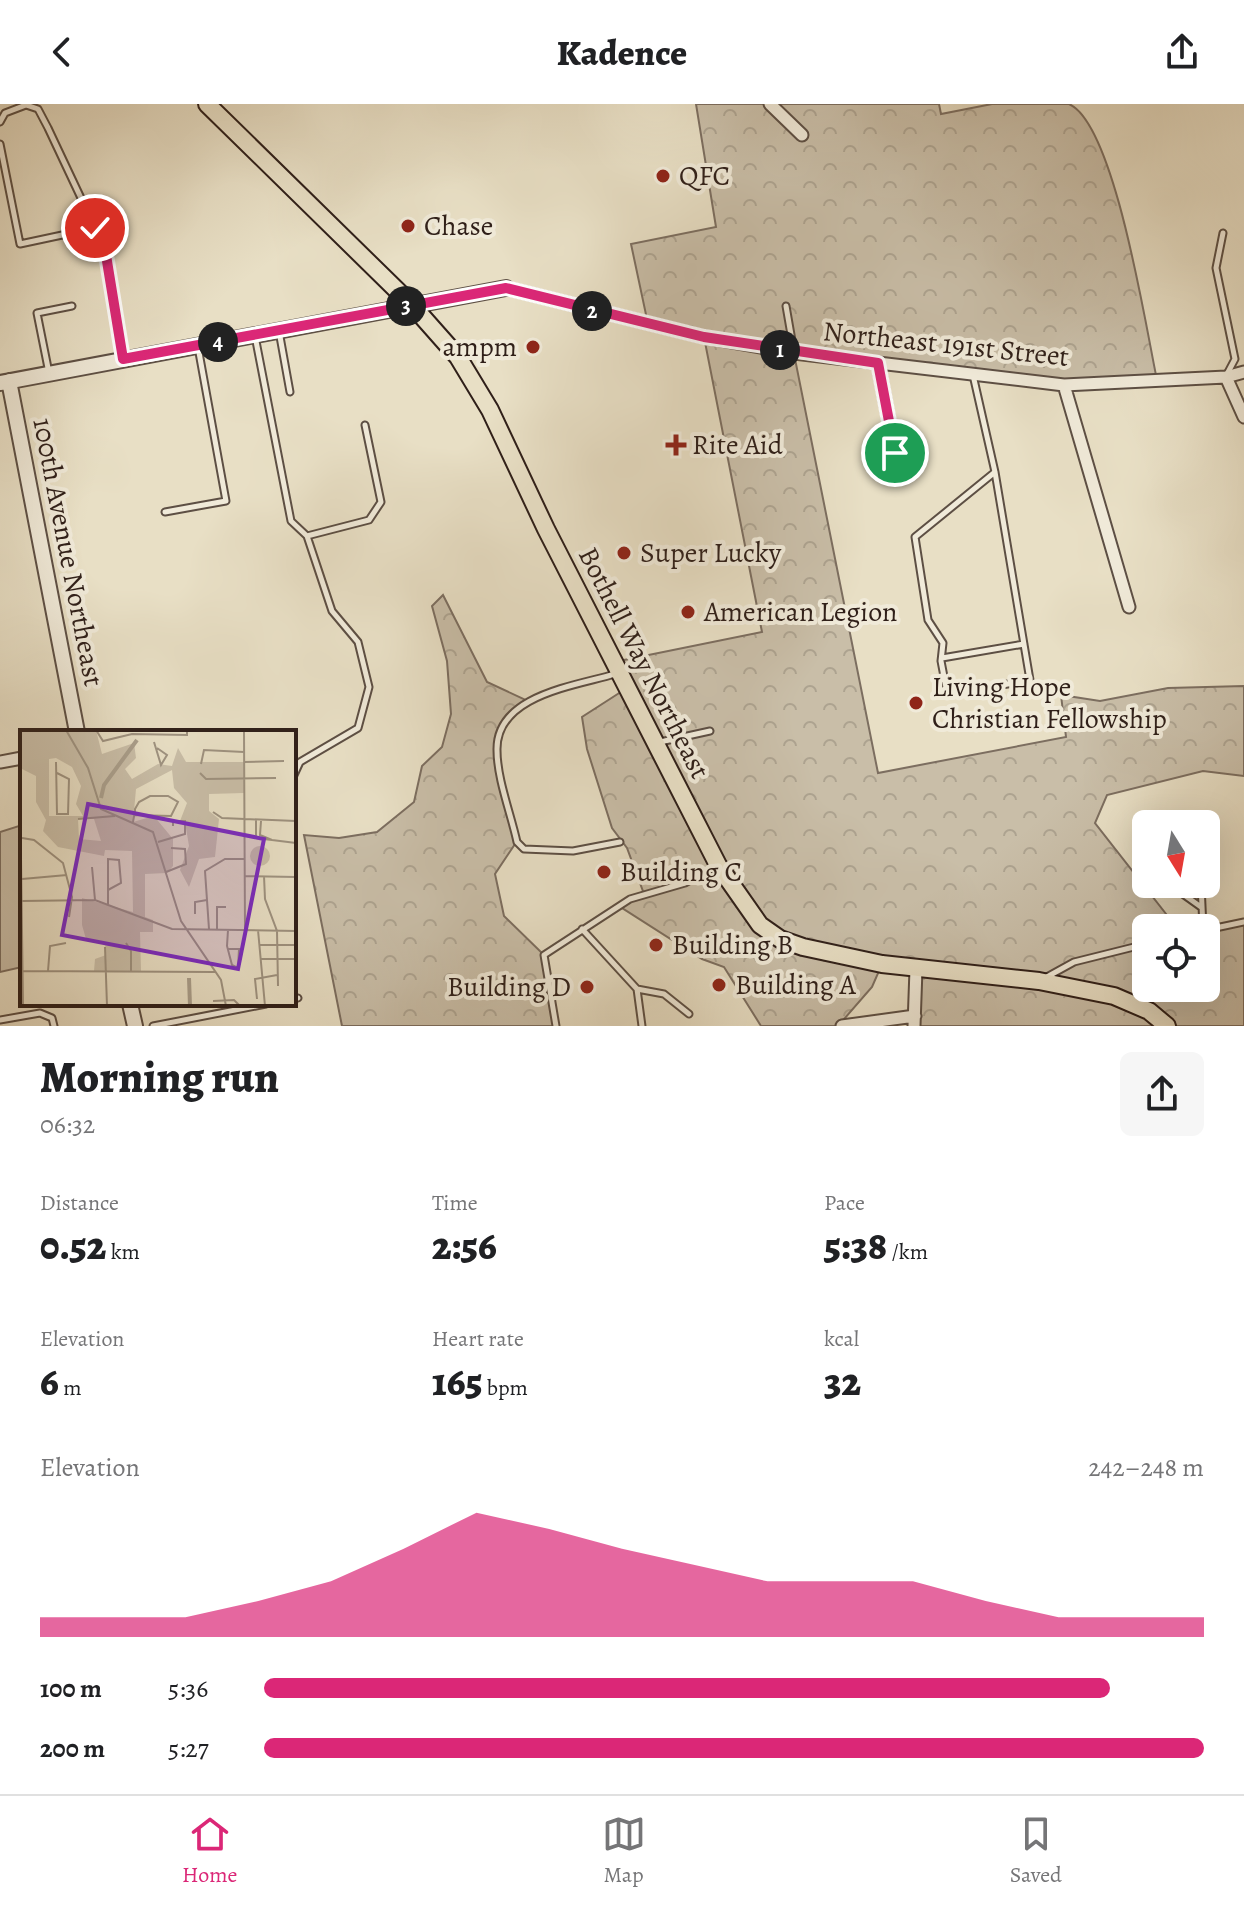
<!DOCTYPE html>
<meta charset="utf-8">
<style>
:root{--surface:#fff;--page:#f6f6f6;--text:#202124;--muted:#757577;--line:#e0e0e0;--accent:#db2777}
body{margin:0;font-family:Alegreya,serif;background:var(--page);color:var(--text);height:100vh;display:flex;flex-direction:column;font-size:30px;white-space:nowrap}
*{box-sizing:border-box;margin:0}
p{font-size:26px;color:var(--muted)}
.icon{flex:none;width:44px;height:44px;fill:none;stroke:currentColor;stroke-width:2;stroke-linecap:round;stroke-linejoin:round}
.map{position:relative;height:922px;overflow:hidden}
.side{display:flex;flex-direction:column;background:var(--surface);flex:1}
.side>*{flex:none}
.needle{width:52px;rotate:169deg}
.fabs{position:absolute;left:1132px;top:706px;display:grid;gap:16px}
.fabs a{display:grid;place-items:center;width:88px;height:88px;border-radius:12px;background:var(--surface);box-shadow:0 8px 32px #0002;font-size:40px}
.pin{position:absolute;display:grid;place-items:center;width:68px;height:68px;color:#fff;margin:-34px;border:4px solid #fff;border-radius:50%;box-shadow:0 2px 8px #0007}
.km{position:absolute;width:40px;height:40px;margin:-20px;border-radius:50%;background:#222;color:#fff;font-size:22px;line-height:40px;text-align:center}
.round{display:grid;place-items:center;flex:none;width:84px;height:84px;border-radius:12px;background:var(--page)}
.summary{display:flex;align-items:center;justify-content:space-between;height:136px;padding:0 40px}
h1{font-size:44px;font-weight:800;line-height:60px}
.stats{display:grid;grid-template-columns:repeat(3,1fr);gap:12px;height:136px;padding:8px 40px}
.stats div{display:grid;align-content:center}
.stats b{font-size:40px;font-weight:800}
.stats small{font-size:22px;font-weight:400}
.stats p{font-size:22px}
.chart{height:224px;padding:16px 40px}
.chart p{display:flex;justify-content:space-between}
.chart svg{width:100%;height:144px;margin-top:8px;fill:var(--accent);opacity:.7}
ul{padding:0 40px;list-style:none;font-size:26px}
li{display:grid;grid-template-columns:128px 96px 1fr;align-items:center;height:60px}
li i{height:20px;border-radius:10px;background:var(--accent)}
header{display:flex;justify-content:space-between;align-items:center;height:104px;padding:0 40px;background:var(--surface);font-size:36px;font-weight:800}
.tabs{display:flex;justify-content:space-around;align-items:center;height:112px;border-top:2px solid var(--line);background:var(--surface);font-size:22px;color:var(--muted)}
.tabs a{display:grid;justify-items:center;gap:4px}
.tabs .current{color:var(--accent)}
.map>svg:first-child{display:block}
.forest{fill:url(#forest-crowns);stroke:#7c6e60;stroke-width:2}
.garden{fill:#c9bea8;stroke:#7c6e60;stroke-width:2}
.lines{fill:none;stroke-linecap:round;stroke-linejoin:round}
.service-casing{stroke:#5d4f44;stroke-width:9}
.minor-casing{stroke:#5d4f44;stroke-width:15}
.tertiary-casing{stroke:#5d4f44;stroke-width:18}
.primary-casing{stroke:#2f1f19;stroke-width:20}
.service{stroke:#f0ead9;stroke-width:5}
.minor{stroke:#f0ead9;stroke-width:11}
.tertiary{stroke:#f0ead9;stroke-width:14}
.primary{stroke:#e8dfc5;stroke-width:16}
.route-casing{stroke:#fff;stroke-width:16}
.route{stroke:#db2777;stroke-width:10}
.poi-dot{fill:#8f2418;stroke:#f0ead9;stroke-width:3}
.labels{text-anchor:middle;dominant-baseline:central;stroke-width:8;stroke-linejoin:round;paint-order:stroke}
.poi-label{font-size:28px;fill:#2f1f19;stroke:#f0ead9;text-anchor:start}
.street-label{font-size:28px;fill:#2f1f19;stroke:#f0ead9}
.inset-river{fill:none;stroke:#a99e8b;stroke-width:4}
.inset-road{fill:none;stroke:#9e9280;stroke-width:2}
.view{fill:#7b2cbf;fill-opacity:0.15;stroke:#7b2cbf;stroke-width:4}
.inset-edge{fill:none;stroke:#2f1f19;stroke-width:4}
</style>
<header><svg class="icon" aria-label="back" viewBox="0 0 24 24"><path d="M15 5l-7 7 7 7"/></svg>Kadence<svg class="icon" aria-label="share" viewBox="0 0 24 24"><path d="M12 15V3M7 8l5-5 5 5M5 13v7h14v-7"/></svg></header>
<div class="map">
<svg width="1244" height="922" viewBox="0 0 1244 922">
<defs>
<pattern id="forest-crowns" width="20" height="18" patternUnits="userSpaceOnUse" patternTransform="scale(2)"><rect width="20" height="18" fill="#c9bea8"/><path d="M2 6a3 3 0 1 1 6 0M12 15a3 3 0 1 1 6 0" fill="none" stroke="#ada390"/></pattern>
</defs>
<rect width="100%" height="100%" fill="#e8dfc5"/>
<filter id="stains"><feTurbulence type="fractalNoise" baseFrequency=".0025" numOctaves="4"/><feColorMatrix values="0 0 0 0 .2 0 0 0 0 .09 0 0 0 0 .02 0 0 0 .5 -.17"/></filter>
<radialGradient id="worn" r=".72"><stop offset=".6" stop-color="#630" stop-opacity="0"/><stop offset="1" stop-color="#630" stop-opacity=".3"/></radialGradient>
<path class="forest" d="M696,0h243l2,10 51,-10h77c46,20 77,225 88,276l-93,5 -270,-31 84,419 188,-36 -5,-42 39,6 68,-13 76,-2v90l-41,-5 -96,24 -12,28 82,105h-31v60h60v-57l38,-7v102h-330l2,-57 -34,-5 -10,23 -34,39h-77l-37,-59 -22,-8 -83,-53 25,-12 -17,-46 -15,-20 -25,-79 -5,-32 45,-29 -13,-26 148,-30 -58,-295 -56,-13 -17,-80 85,-17z
M443,491l44,87 41,19 -28,30 -3,20 18,93 -20,30 9,42 40,39 12,71h-214l-38,-191 35,3 38,-6 37,-30 8,-36 20,-19 9,-33 -4,-53 -15,-55z"/>
<path class="garden" d="M22,721v142l-22,5v-140z"/>
<g class="lines">
<g class="service-casing">
<path id="service" d="M0,18l5,-9 21,-8 12,4 10,19 57,121 18,108
M0,40l20,100 75,-16
M1223,129l-7,35 19,91 -9,17
M786,202l8,46
M279,227l11,61
M255,232l36,185 16,15 25,75 26,31 11,45 -11,41 -58,34 -6,13
M49,269l-12,-60 35,-7
M973,271l22,97 35,208 -73,13 -11,-6 -5,-26 2,-18 -15,-23 -13,-83 80,-65
M165,408l61,-11 -28,-154
M307,432l62,-16 12,-18 -16,-77
M942,554l82,-14
M615,570c-40,12 -119,21 -118,76 0,29 14,64 20,92l7,7 49,2 47,-9
M660,638l50,-11
M1201,780l2,44
M1173,783l28,20
M582,825l55,60 27,5 25,20
M1206,826l38,-8
M1045,874l29,-16 72,-18
M637,885l5,37
M294,895l4,-1
M0,916l40,-7 12,5 2,8
M153,922l113,-22
M556,922l-12,-71 86,-56 55,-16 29,-16"/>
</g>
<g class="minor-casing">
<path id="minor" d="M770,0l32,31
M506,184l198,49 90,16 270,32 162,-8 18,-5
M878,259l17,90
M1226,273l18,40
M1064,281l65,222
M0,658l22,-4
M842,922l73,-10
M914,922l2,-57"/>
</g>
<g class="tertiary-casing">
<path id="tertiary" d="M9,277l68,351
M0,279l506,-95
M130,900l5,22"/>
</g>
<g class="primary-casing">
<path id="primary" d="M207,0l205,201 46,52 32,53 56,119 172,336 42,60 20,14 23,8 79,17 157,17 75,15 35,15 18,15"/>
</g>
<use href="#service" class="service"/>
<use href="#minor" class="minor"/>
<use href="#tertiary" class="tertiary"/>
<use href="#primary" class="primary"/>
</g>
<g class="lines">
<g class="route-casing">
<path id="route" d="M95,124l10,21 18,110 383,-71 198,49 174,26 17,90"/>
</g>
<use href="#route" class="route"/>
</g>
<g class="poi-dot">
<circle cx="663" cy="72" r="8"/>
<circle cx="408" cy="122" r="8"/>
<circle cx="533" cy="243" r="8"/>
<path d="M672 329h8v8h8v8h-8v8h-8v-8h-8v-8h8z"/>
<circle cx="624" cy="449" r="8"/>
<circle cx="688" cy="508" r="8"/>
<circle cx="916" cy="599" r="8"/>
<circle cx="604" cy="768" r="8"/>
<circle cx="656" cy="841" r="8"/>
<circle cx="719" cy="881" r="8"/>
<circle cx="587" cy="883" r="8"/>
</g>
<g class="labels">
<g class="poi-label">
<text x="679" y="72">QFC</text>
<text x="424" y="122">Chase</text>
<text x="517" y="243" text-anchor="end">ampm</text>
<text x="692" y="341">Rite Aid</text>
<text x="640" y="449">Super Lucky</text>
<text x="704" y="508">American Legion</text>
<text x="932" y="583">Living Hope<tspan x="932" dy="32">Christian Fellowship</tspan></text>
<text x="620" y="768">Building C</text>
<text x="672" y="841">Building B</text>
<text x="735" y="881">Building A</text>
<text x="571" y="883" text-anchor="end">Building D</text>
</g>
<g class="street-label">
<text transform="translate(946 240) rotate(6)">Northeast 191st Street</text>
<text transform="translate(68 448) rotate(79)">100th Avenue Northeast</text>
<text transform="translate(644 559) rotate(63)">Bothell Way Northeast</text>
</g>
</g>
<g transform="translate(20 626)">
<rect width="276" height="276" fill="#e8dfc5"/>
<path d="M0,0h76l6,24 32,-11 2,15 -11,11 7,10 26,-15 14,2 6,-18 8,14h58v31l-35,1v17l10,8 -4,38 -16,2 -10,28 -9,-17 9,-24 -4,-24 -5,-1 7,-18 -13,-15 -2,-18 -36,19 -3,33 21,-6 19,23v27l-6,7 -22,1v43l8,3v12h-13l1,39h-47l1,-12 11,-4 -1,-13 -19,-3 -4,-14v-27l51,14 -1,-61 -27,-1 -1,6 -46,-9 -15,-16 3,-11 -10,-18v-26l-16,-8zM36,28l16,9 9,19 -5,18 7,12h-34v-57zM58,89h16l7,22 -22,-2z" fill="#c9bea8" fill-rule="evenodd"/>
<path d="M230 126a10 10 0 1 1 20 0a10 10 0 1 1-20 0Z" fill="#c9bea8"/>
<path class="inset-river" d="M81,68l3,-13 33,-45M169,248l1,28"/>
<path class="inset-road" d="M46,0l22,38 13,41 52,23 28,89 40,59 5,26M76,0l7,11 29,-7 55,1v-5M224,0l1,200M134,12l7,23 6,-10 -10,-7M36,32l1,52h11l1,-35 -12,-6M224,32l40,-1M181,34l3,-14 40,2M180,43l6,6 70,-1M0,52l3,224M193,82l9,6 74,3M58,89l37,-3M236,90v18l16,2 -12,-5 1,-14M113,92l2,-11v-2l4,-7 11,-6h18l10,6 -7,14 -37,-1M2,108l12,2 29,23 9,34 -3,20M252,110l24,3M138,112l27,-8v-13h-12v5M72,137l3,33M146,142l20,-8 -1,-15 -14,-1M225,146l51,1M244,146l1,23 12,32 1,55M2,149l45,-4M88,160l13,-7 -2,-23 -11,-1v45M2,171l73,-1 77,29 124,2M175,184v-12l12,-2M189,199l-4,-58 20,-12h20M197,200v-23h9M208,200l-1,16 5,19 6,3 1,-19h-11M238,200l7,76M106,213l5,8v20M239,215h37M85,217l2,59M241,229h35M3,241l192,1M28,241l2,-25 16,-3M237,269l-2,-20 22,-4M193,271l21,-1 6,6"/>
<path class="view" d="M68,74l176,35 -26,130 -176,-34z"/>
<rect width="276" height="276" class="inset-edge"/>
</g>
<rect width="100%" height="100%" filter="url(#stains)"/>
<rect width="100%" height="100%" fill="url(#worn)"/>
</svg>
<div class="fabs">
<a><svg class="needle" viewBox="-14 -14 28 28"><path d="M0-13l5 13h-10z" fill="#e53935"/><path d="M0 13l5-13h-10z" fill="#757577"/></svg></a>
<a><svg class="icon" aria-label="locate" viewBox="0 0 24 24"><circle cx="12" cy="12" r="6"/><path d="M12 2v4M12 18v4M2 12h4M18 12h4"/></svg></a>
</div>
<div class="pin" style="left:895px;top:349px;background:#1e9e55"><svg class="icon" aria-label="arrive" viewBox="0 0 24 24"><path d="M6 21V4h12l-3 4 3 4H6"/></svg></div>
<div class="pin" style="left:95px;top:124px;background:#d93025"><svg class="icon" aria-label="check" viewBox="0 0 24 24"><path d="M5 12l5 5 9-10"/></svg></div>
<b class="km" style="left:780px;top:246px">1</b>
<b class="km" style="left:592px;top:207px">2</b>
<b class="km" style="left:406px;top:202px">3</b>
<b class="km" style="left:218px;top:238px">4</b>
</div>
<section class="side">
<div class="summary"><div><h1>Morning run</h1><p>06:32</p></div><a class="round"><svg class="icon" aria-label="share" viewBox="0 0 24 24"><path d="M12 15V3M7 8l5-5 5 5M5 13v7h14v-7"/></svg></a></div>
<div class="stats">
<div><p>Distance</p><b>0.52<small> km</small></b></div>
<div><p>Time</p><b>2:56</b></div>
<div><p>Pace</p><b>5:38<small> /km</small></b></div>
</div>
<div class="stats">
<div><p>Elevation</p><b>6<small> m</small></b></div>
<div><p>Heart rate</p><b>165<small> bpm</small></b></div>
<div><p>kcal</p><b>32</b></div>
</div>
<div class="chart"><p><span>Elevation</span>242–248 m</p>
<svg viewBox="0 0 160 44" preserveAspectRatio="none"><path d="M0 44V38L10 38L20 38L30 33L40 27L50 17L60 6L70 11L80 17L90 22L100 27L110 27L120 27L130 33L140 38L150 38L160 38V44z"/></svg>
</div>
<ul>
<li><b>100 m</b>5:36<i style="width:90%"></i></li>
<li><b>200 m</b>5:27<i style="width:100%"></i></li>
</ul>
</section>
<nav class="tabs">
<a class="current"><svg class="icon" aria-label="home" viewBox="0 0 24 24"><path d="M3 11l9-7 9 7M6 9v11h12V9"/></svg>Home</a>
<a><svg class="icon" aria-label="map" viewBox="0 0 24 24"><path d="M3 6l6-2 6 2 6-2v14l-6 2-6-2-6 2zM9 4v14M15 6v14"/></svg>Map</a>
<a><svg class="icon" aria-label="saved" viewBox="0 0 24 24"><path d="M7 4h10v16l-5-4-5 4z"/></svg>Saved</a>
</nav>
